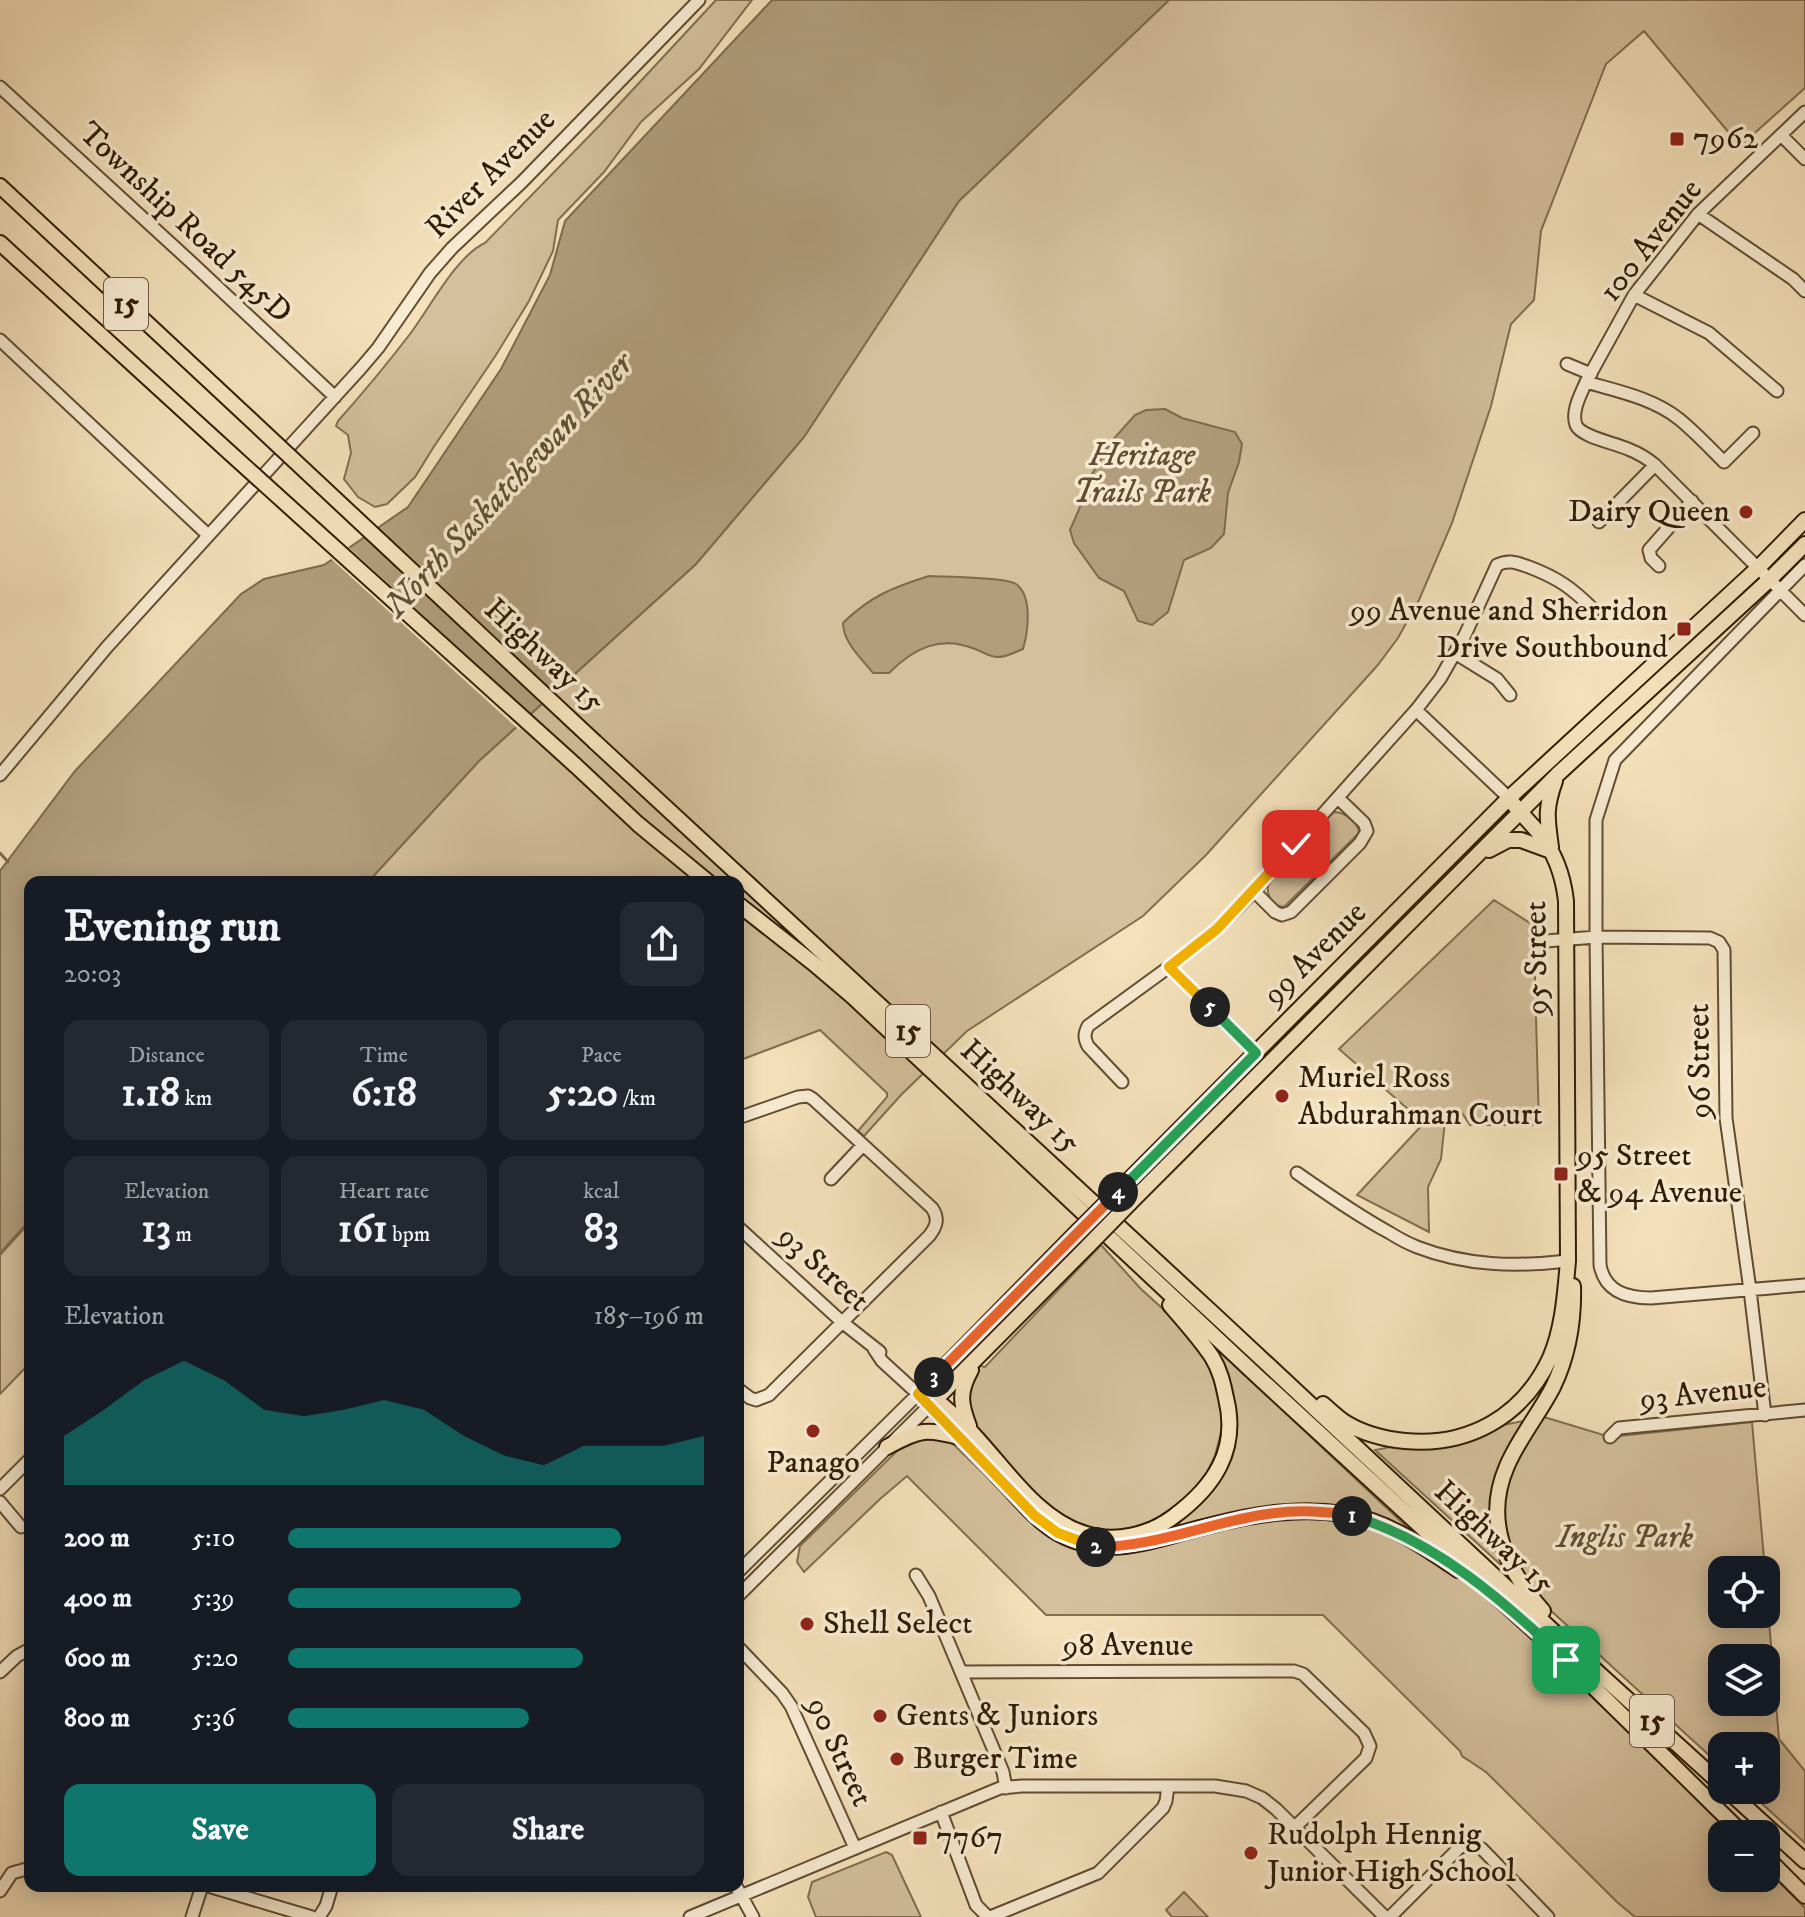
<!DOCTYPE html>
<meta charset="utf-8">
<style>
:root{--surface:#171b24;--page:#242831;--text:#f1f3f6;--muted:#9ea1a6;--accent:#0f766e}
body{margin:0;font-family:"IM FELL DW Pica",serif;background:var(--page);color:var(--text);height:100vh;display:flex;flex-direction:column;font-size:30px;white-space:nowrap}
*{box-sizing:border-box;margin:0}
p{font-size:26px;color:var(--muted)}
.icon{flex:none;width:44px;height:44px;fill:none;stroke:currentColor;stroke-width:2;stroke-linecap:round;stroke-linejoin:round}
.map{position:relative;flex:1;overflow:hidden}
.details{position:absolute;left:24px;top:876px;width:720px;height:1016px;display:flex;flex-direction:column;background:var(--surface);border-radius:16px;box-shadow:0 4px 20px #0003}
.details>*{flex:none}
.fabs{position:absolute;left:1708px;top:1556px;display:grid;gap:16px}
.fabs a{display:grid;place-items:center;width:72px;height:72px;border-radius:16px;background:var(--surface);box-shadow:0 4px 20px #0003;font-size:40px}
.pin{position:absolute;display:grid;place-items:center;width:68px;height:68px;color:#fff;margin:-34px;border-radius:16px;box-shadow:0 4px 12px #0006}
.km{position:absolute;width:40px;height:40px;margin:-20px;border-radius:50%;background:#222;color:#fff;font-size:22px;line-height:40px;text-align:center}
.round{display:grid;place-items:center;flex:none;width:84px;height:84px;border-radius:16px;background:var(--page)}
.overview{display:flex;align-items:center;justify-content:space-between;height:136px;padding:0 40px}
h1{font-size:44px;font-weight:700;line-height:60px}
.stats{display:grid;grid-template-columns:repeat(3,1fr);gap:12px;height:136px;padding:8px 40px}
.stats div{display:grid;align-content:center;border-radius:16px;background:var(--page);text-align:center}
.stats b{font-size:40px;font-weight:700}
.stats small{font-size:22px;font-weight:400}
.stats p{font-size:22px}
.chart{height:224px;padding:16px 40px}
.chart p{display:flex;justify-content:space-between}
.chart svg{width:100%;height:144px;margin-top:8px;fill:var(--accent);opacity:.7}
.button{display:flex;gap:16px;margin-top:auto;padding:16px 40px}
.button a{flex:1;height:92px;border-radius:16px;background:var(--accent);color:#fff;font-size:32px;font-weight:700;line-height:92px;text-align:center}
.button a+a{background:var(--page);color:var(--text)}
ul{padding:0 40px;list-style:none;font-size:26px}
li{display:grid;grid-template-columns:128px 96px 1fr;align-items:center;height:60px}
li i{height:20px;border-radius:10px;background:var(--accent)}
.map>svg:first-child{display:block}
.green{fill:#d4c09c;stroke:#826e50;stroke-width:2;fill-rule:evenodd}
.water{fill:#b29e7d;stroke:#7e6a4d;stroke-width:2}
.pier{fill:#f5e2bb}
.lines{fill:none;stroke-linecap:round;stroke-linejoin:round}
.stream{stroke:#7e6a4d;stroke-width:3}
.minor-casing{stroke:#614d32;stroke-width:15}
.major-casing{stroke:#301b04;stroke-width:18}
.minor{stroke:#f8ecd3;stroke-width:11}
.major{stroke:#f5e2bb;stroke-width:14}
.major-bridge-casing{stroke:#301b04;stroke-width:18;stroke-linecap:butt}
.major-bridge{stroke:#f5e2bb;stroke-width:14}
.split-1-casing{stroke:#fff;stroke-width:16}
.split-2-casing{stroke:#fff;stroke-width:16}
.split-3-casing{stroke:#fff;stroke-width:16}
.split-4-casing{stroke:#fff;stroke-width:16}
.split-5-casing{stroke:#fff;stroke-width:16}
.split-6-casing{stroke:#fff;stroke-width:16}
.split-1{stroke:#22a559;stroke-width:10}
.split-2{stroke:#f0652b;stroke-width:10}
.split-3{stroke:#f5b400;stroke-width:10}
.split-4{stroke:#f0652b;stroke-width:10}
.split-5{stroke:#22a559;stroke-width:10}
.split-6{stroke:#f5b400;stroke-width:10}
.poi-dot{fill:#8f2418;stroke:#f8ecd3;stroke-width:3}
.labels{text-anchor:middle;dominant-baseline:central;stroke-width:7;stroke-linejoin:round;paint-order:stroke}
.shield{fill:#f8ecd3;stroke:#6c5a42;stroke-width:2}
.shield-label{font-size:30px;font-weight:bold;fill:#301b04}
.poi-label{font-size:32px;fill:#301b04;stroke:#f8ecd3;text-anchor:start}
.street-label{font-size:32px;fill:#301b04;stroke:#f8ecd3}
.park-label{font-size:32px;font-style:italic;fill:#614d32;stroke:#f8ecd3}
.water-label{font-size:34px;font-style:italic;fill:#644f34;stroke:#f8ecd3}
</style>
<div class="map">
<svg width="1805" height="1917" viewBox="0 0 1805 1917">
<rect width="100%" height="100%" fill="#f5e2bb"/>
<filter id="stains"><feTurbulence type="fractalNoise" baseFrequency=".0025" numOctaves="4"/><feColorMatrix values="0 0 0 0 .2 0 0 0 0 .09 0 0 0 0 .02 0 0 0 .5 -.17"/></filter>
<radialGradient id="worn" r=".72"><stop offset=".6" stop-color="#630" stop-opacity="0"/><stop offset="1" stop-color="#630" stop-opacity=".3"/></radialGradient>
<path class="green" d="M716,0h36l-53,69 -58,53 -37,50 -46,48 -5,31 -24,50 -33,54 -63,93 -18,29 -28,27 -12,3 -17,-10 -14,-18 7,-26 -3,-18 -12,-9 2,-5c25,-28 49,-57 72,-87 19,-25 47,-79 75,-91l115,-118z
M1169,0h636v88l-65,58 -96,-115 -38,33 -65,167 -7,69 -23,24 -20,82 -39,117 -33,77 -21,38 -21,28 -171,189 -63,61 -176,115 -66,64 -37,41 -6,-5 29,-34v-4l-67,-63 -82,31v-179h-370l111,-121 217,-197 108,-127 155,-236z
M1335,812c10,0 24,11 24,21l-75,74 -10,-2c-5,-8 -9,-15 -4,-24l61,-67z
M1494,900l50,32 -1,13h-9l5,180h-69l-10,-15 -14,1 -5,48 -13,28 1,45 -72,-37 67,-72 -85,-74z
M30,1222v141l-30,31v-139z
M1101,1245l40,44 22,20 40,44 17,41 2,34 -7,28 -8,16 -24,32 -44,26 -27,4 -39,-8 -29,-22 -67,-72 -8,-15 -3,-28 14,-23 5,1z
M1214,1348h2l208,195 -71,-30 -174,14 1,-6 13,-13 35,-50z
M1544,1417l66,20 142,-15 13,148h-43v44h44v-28l13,153 26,32v72l-58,-53h19v-44h-44v21l-347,-317zM1722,1658h44v44h-44z
M924,1437l26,4 92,89 87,18 164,-33 58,4 72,30 56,43 85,76 168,166h-10v44h44v-9l39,39v9h-170l-18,-15 -131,-130 -24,-16 -2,-5 -137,-136h-277l-139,-139 -27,23 -76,73 -7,-10 3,-16 102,-100z
M886,1852l6,3 29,62h-105l-8,-20 4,-15z
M1184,1892l24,25h-36l-6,-7z"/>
<path class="water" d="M772,0h397l-210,201 -155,236 -108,127 -217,197 -111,121h-338v338l-30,33v-382l75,-100 166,-177 23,-15 60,-14 84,-58 93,-138 49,-94 15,-54z
M1165,409l17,9 53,14 7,12 -3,18 -11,31 -4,41 -13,14 -27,12 -16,52 -16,13 -14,-4 -14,-30 -25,-13 -25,-35 -4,-13 10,-23 3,-17 26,-46 26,-29 11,-5z
M929,576c16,1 77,1 87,8 17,12 12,48 7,65 -8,3 -16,8 -25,8 -10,0 -14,-5 -23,-8 -35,-14 -61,-1 -86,24h-16c-12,-15 -30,-31 -30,-50 27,-27 51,-36 86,-47z"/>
<path class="pier" d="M346,545l188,172 -15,13 -190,-173z"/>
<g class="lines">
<path class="stream" d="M0,853l8,9"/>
<g class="minor-casing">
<path id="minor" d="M0,87l192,176 143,134
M1805,112l-107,102 -64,81 -48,87c-5,12 -15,29 -10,43 5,12 39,18 52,24 10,4 19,9 27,16l150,150
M1781,135l24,24
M1698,214l95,65 12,12
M1634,295l75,38 68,58
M0,340l208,195
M1567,364l24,10
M1586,382c31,9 67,16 93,37 16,13 30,28 45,43l29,-29
M1599,522l56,-57
M1805,565l-190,195 -19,60v117l4,328c5,27 27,33 51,33l154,-13
M1659,566l-8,-8 -2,-8 43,-49
M1455,653l42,26 13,16
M1416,710l93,88
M0,775l107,-128 254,-279 17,-20 52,-75 22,-25 70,-66 177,-182
M1254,891l21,21 7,3 9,-3 69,-69 7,-12 -3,-8 -26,-25
M1546,941l50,-4 114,1 9,4 5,8 2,168 24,172 15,125
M1169,967l87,86
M1122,1082l-34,-36c-4,-8 -4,-12 0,-20l81,-59 48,-38 37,-38 162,-181 24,-31 25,-44 32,-70c12,-6 20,-2 32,2 29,11 43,21 65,43
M738,1118l60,-21 10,-1 5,3 119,109c7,10 5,18 -3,28l-160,159 -13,5 -6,-2 -12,-9
M1297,1173c30,21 60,42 93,60 8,5 17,10 27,14 49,19 99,20 151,14
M831,1179l32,-34
M738,1227l104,95 38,30
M1610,1437l9,-9 186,-18
M0,1489l30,-30
M0,1502l21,25
M738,1572l180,-178
M916,1575l13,21 74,176 3,16
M738,1596l192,-191 -48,-44 -8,-12
M738,1647l44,46 9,13 64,142
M0,1672l17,-16 13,-7
M962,1672l332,-1 9,3 61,59 6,13 -4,12 -71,69
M941,1812l35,93 12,12
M208,1886l104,31
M736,1886l17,31
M0,1891l12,-18 18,-5
M192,1917l10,-31
M319,1917l7,-11 6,-20
M690,1917l310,-129 22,-2h193l31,5 16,7 14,11 109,108
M990,1917l108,-44 65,-65 3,-7 2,-15
M1390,1917l69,-69 10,-4 13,5 66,68"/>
</g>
<g class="major-casing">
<path id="major" d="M0,186l252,235
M0,243l230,210
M595,742l625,578 361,337 141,128
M575,765l63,59 70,58
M1551,847c-4,-29 -6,-38 4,-66
M1489,850l19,-10h13l30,11
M738,904l75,59 40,34 403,378 310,285 177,174
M1118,1191l391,-393 249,-230 47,-48
M1130,1203l428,-429 211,-194 36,-36
M1089,1245l-159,160c24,24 48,49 71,75 18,18 35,41 58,54 51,28 101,3 153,-9 43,-11 87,-18 132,-11 42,6 79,32 114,56
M918,1394l160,-163
M1323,1404c7,6 15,14 23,19 18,11 39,16 59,18 64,6 118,-25 145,-83 13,-30 15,-64 18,-97l-2,-360c-3,-27 -11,-49 -28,-69 -10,-12 -20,-21 -29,-34
M942,1405c10,9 22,18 31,29 33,35 65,86 113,100 29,9 63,1 87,-17 41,-30 66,-67 53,-119 -3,-15 -6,-28 -14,-41 -12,-18 -28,-36 -42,-52
M969,1426c-9,-23 -10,-34 2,-56
M887,1447c34,-18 38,-19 75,-9
M1543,1611c-37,-42 -60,-90 -36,-145 12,-28 32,-52 46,-79 16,-33 21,-66 20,-101
M1727,1790l78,71
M1766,1857l39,39"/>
</g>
<use href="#minor" class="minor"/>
<use href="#major" class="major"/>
<g class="major-bridge-casing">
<path id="major-bridge" d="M252,421l343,321
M230,453l345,312
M1078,1231l40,-40
M1089,1245l41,-42"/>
</g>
<use href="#major-bridge" class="major-bridge"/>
</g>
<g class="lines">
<g class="split-1-casing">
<path id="split-1" d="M1352,1516c83,24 153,86 214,144"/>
</g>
<g class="split-2-casing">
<path id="split-2" d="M1096,1547c77,0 147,-42 225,-35 11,1 21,1 31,4"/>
</g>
<g class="split-3-casing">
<path id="split-3" d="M934,1377l-16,17 117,122 23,17 38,14"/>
</g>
<g class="split-4-casing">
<path id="split-4" d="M934,1377l184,-185"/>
</g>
<g class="split-5-casing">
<path id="split-5" d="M1118,1192l138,-139 -46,-46"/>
</g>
<g class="split-6-casing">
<path id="split-6" d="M1210,1007l-41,-40 48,-38 79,-85"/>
</g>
<use href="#split-1" class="split-1"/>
<use href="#split-2" class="split-2"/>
<use href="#split-3" class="split-3"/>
<use href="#split-4" class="split-4"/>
<use href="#split-5" class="split-5"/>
<use href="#split-6" class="split-6"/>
</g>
<g class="poi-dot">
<rect x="1669" y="131" width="16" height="16" rx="4"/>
<circle cx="1746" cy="512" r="8"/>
<rect x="1676" y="621" width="16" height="16" rx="4"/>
<circle cx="1282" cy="1096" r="8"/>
<rect x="1553" y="1166" width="16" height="16" rx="4"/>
<circle cx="813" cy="1431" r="8"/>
<circle cx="807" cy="1624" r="8"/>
<circle cx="880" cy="1716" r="8"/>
<circle cx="897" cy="1759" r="8"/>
<rect x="912" y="1830" width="16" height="16" rx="4"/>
<circle cx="1251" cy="1853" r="8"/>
</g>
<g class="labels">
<g class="shield">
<rect x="104" y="278" width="44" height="52" rx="6"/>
<rect x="886" y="1005" width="44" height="52" rx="6"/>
<rect x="1630" y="1695" width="44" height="52" rx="6"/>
</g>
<g class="shield-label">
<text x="126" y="304">15</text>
<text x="908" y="1031">15</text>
<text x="1652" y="1721">15</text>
</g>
<g class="poi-label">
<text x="1693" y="139">7962</text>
<text x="1730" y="512" text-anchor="end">Dairy Queen</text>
<text x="1668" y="611" text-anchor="end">99 Avenue and Sherridon<tspan x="1668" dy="37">Drive Southbound</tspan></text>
<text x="1298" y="1078">Muriel Ross<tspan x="1298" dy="37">Abdurahman Court</tspan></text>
<text x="1577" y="1156">95 Street<tspan x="1577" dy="37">&amp; 94 Avenue</tspan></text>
<text x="813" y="1463" text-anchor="middle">Panago</text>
<text x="823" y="1624">Shell Select</text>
<text x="896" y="1716">Gents &amp; Juniors</text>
<text x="913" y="1759">Burger Time</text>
<text x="1267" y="1835">Rudolph Hennig<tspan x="1267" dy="37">Junior High School</tspan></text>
<text x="936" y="1838">7767</text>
</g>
<g class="street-label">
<text transform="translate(491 174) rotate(-45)">River Avenue</text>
<text transform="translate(185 223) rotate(43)">Township Road 545D</text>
<text transform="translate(1651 241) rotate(-52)">100 Avenue</text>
<text transform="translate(544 656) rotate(43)">Highway 15</text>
<text transform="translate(1315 954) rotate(-45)">99 Avenue</text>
<text transform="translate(1537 958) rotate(-91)">95 Street</text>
<text transform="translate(1700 1061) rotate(-91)">96 Street</text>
<text transform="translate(1020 1097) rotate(43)">Highway 15</text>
<text transform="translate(823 1269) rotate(42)">93 Street</text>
<text transform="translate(1703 1394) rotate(-6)">93 Avenue</text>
<text transform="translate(1494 1538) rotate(43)">Highway 15</text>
<text x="1128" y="1646">98 Avenue</text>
<text transform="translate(839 1752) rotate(65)">90 Street</text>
</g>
<g class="park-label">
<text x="1142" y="456">Heritage<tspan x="1142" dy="37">Trails Park</tspan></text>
<text x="1625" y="1538">Inglis Park</text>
</g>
<g class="water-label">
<text transform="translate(509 485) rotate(-47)">North Saskatchewan River</text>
</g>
</g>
<rect width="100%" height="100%" filter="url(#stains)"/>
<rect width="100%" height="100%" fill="url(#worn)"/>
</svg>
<div class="fabs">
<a><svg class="icon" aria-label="locate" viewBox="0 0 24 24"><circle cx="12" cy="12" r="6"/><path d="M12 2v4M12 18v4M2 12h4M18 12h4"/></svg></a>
<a><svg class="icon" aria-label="layers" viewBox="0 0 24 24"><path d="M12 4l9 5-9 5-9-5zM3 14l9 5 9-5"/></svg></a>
<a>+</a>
<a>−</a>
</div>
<div class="pin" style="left:1566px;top:1660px;background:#1e9e55"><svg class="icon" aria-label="arrive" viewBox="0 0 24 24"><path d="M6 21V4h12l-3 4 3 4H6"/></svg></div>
<div class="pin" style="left:1296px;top:844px;background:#d93025"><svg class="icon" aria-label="check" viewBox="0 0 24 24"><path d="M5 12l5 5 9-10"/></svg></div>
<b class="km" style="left:1352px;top:1516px">1</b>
<b class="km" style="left:1096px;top:1547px">2</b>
<b class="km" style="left:934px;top:1377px">3</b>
<b class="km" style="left:1118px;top:1192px">4</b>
<b class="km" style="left:1210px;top:1007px">5</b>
<section class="details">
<div class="overview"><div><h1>Evening run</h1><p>20:03</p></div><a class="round"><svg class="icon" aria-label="share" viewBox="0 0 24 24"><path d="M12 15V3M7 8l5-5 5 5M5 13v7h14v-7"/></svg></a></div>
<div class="stats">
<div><p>Distance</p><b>1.18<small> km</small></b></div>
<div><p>Time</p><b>6:18</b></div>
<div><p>Pace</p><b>5:20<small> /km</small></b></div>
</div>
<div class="stats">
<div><p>Elevation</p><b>13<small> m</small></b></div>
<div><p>Heart rate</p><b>161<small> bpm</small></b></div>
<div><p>kcal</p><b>83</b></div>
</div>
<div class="chart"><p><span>Elevation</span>185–196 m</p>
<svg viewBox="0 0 160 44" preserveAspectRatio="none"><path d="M0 44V29L10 21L20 12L30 6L40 12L50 21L60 23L70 21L80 18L90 21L100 29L110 35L120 38L130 32L140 32L150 32L160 29V44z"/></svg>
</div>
<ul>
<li><b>200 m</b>5:10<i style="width:80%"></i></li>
<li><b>400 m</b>5:39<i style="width:56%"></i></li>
<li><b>600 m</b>5:20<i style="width:71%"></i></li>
<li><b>800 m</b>5:36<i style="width:58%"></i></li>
</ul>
<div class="button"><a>Save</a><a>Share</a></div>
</section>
</div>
